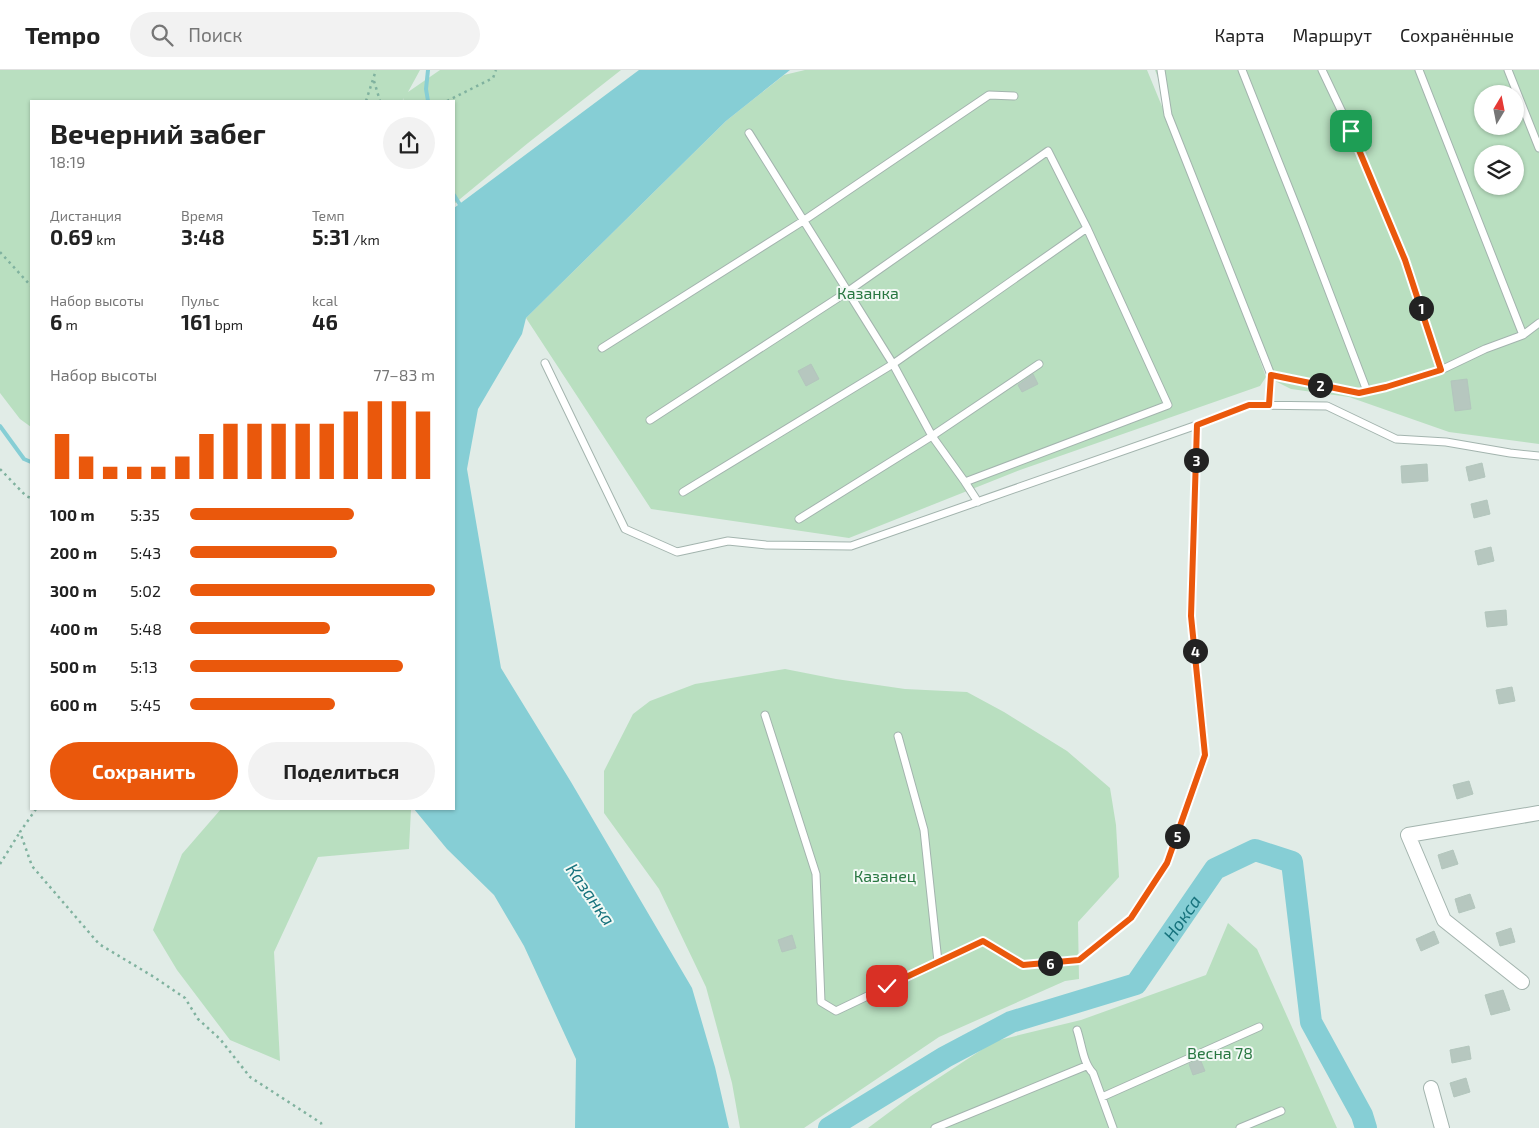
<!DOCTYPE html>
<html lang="ru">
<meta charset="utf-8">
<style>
:root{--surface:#fff;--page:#f2f2f2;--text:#222;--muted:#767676;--line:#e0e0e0;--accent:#ea580c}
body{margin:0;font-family:"Exo 2",sans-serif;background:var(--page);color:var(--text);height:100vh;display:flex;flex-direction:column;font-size:19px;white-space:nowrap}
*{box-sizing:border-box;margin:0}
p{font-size:16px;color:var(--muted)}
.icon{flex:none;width:28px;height:28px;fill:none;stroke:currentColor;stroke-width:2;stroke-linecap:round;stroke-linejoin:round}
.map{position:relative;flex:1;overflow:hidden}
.panel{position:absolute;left:30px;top:30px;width:425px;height:710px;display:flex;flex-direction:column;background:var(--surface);border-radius:0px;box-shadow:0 1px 4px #0004}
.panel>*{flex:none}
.needle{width:32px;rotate:10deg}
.buttons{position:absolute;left:1474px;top:15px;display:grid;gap:10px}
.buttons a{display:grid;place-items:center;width:50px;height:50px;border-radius:50%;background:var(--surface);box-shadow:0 1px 4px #0004;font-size:25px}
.pin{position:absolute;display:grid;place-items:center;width:42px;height:42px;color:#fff;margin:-21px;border-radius:10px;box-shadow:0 2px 8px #0006}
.km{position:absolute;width:25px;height:25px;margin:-12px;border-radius:50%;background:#222;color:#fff;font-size:14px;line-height:25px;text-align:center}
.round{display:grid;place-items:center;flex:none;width:52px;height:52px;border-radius:26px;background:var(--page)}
.head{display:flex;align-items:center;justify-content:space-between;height:85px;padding:0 20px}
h1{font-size:28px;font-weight:700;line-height:38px}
.metrics{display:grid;grid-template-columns:repeat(3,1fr);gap:8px;height:85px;padding:5px 20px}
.metrics div{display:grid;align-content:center}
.metrics b{font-size:21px;font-weight:700}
.metrics small{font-size:14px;font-weight:400}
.metrics p{font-size:14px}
.chart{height:140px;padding:10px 20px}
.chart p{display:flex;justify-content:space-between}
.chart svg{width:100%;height:90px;margin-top:5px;stroke:var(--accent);stroke-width:6}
.primary-button{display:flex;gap:10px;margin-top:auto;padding:10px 20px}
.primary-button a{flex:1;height:58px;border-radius:30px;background:var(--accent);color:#fff;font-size:20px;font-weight:700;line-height:58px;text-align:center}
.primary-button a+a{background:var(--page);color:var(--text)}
ul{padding:0 20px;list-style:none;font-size:16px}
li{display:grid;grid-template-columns:80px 60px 1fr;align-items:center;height:38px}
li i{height:12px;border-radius:6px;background:var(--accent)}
header{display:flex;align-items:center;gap:30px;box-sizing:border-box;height:70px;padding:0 25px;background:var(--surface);border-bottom:1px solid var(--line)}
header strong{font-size:24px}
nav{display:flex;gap:28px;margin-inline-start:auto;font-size:18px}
.search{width:350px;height:45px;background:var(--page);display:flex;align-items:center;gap:12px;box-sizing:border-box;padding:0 18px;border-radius:28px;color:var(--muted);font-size:19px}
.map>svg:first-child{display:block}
.green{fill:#b9dfc0;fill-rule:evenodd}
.water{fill:#86ced5}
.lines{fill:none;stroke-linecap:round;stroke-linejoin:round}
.stream{stroke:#86ced5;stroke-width:4}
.river{stroke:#86ced5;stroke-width:22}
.building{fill:#b6c7bf;stroke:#b3c6bd}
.lane-casing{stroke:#a3b4ae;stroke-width:9}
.street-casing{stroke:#a3b4ae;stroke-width:16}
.path{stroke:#80b29f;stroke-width:2.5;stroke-dasharray:2.5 4;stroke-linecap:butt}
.lane{stroke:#fff;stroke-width:7}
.street{stroke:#fff;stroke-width:14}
.route-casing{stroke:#fff;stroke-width:10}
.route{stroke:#ea580c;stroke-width:6}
.labels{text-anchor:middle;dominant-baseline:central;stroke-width:4;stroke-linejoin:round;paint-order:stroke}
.park-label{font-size:16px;fill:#287741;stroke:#f2f9f5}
.water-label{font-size:18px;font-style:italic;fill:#17737d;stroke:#f2f9f5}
</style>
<header>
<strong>Tempo</strong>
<div class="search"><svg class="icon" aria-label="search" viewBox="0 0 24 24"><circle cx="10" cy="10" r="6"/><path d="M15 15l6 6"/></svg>Поиск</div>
<nav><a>Карта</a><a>Маршрут</a><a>Сохранённые</a></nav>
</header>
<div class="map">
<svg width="1539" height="1058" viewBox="0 0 1539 1058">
<rect width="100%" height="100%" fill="#e1ece7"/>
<path class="green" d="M0,0h420l-12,22 32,-22h181l-93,73 -74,61v-103h-51l1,-3 -2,3h-371v326l-11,-8 -20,-26z
M805,0h342c42,101 83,204 119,307l-6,9 -240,84 -171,68 -198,-29 -125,-191 200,-197 58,-46z
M1155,0h384v374l-90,-12 -100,-35 -58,-8 -18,-9zM1482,24h33v32h-33zM1482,84h33v32h-33z
M785,599l51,10 69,10 62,3 37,20 63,39 43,37 6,37 3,52 -41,45 1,57 -14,2 -126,56 -135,91h-64l-8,-45 -26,-96 -47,-98 -55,-76v-42l29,-57 17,-13 45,-17z
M221,739h190l-2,40 -91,8 -44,95 6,109 -50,-21 -53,-70 -24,-40 29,-76z
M1228,853l29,26 80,179h-469l43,-32 84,-55 86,-21 125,-45z"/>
<path class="water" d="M639,0h151l-64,51 -200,197 -4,16 -44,75 -11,60 34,199 70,114 121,206 23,79 14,61h-154l1,-69 -52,-113 -30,-51 -47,-46 -33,-40h40v-601z"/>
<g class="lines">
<path class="stream" d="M428,31l-2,-12 2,-19
M454,125l8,13
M0,356l24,33 7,3"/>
<path class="river" id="s1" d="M829,1058l116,-71 66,-35 125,-38 79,-115 40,-19 37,12 19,160 51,93 4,13"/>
</g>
<path class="building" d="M811,294l8,15 -13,7 -8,-15z
M1033,304l5,10 -16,8 -4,-7z
M1467,309l4,30 -16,2 -4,-30z
M1482,393l3,14 -16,4 -3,-14z
M1427,394l1,17 -26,2 -1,-17z
M1487,430l3,14 -16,4 -3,-14z
M1491,477l3,14 -16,4 -3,-14z
M1506,540l1,15 -20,2 -2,-15z
M1512,617l3,14 -16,3 -3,-14z
M1469,711l4,13 -16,5 -4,-14z
M1453,780l5,14 -16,5 -4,-14z
M1470,824l5,14 -16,5 -4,-14z
M1511,858l4,14 -15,4 -4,-13z
M1434,861l5,12 -18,8 -5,-12z
M792,865l4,13 -14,4 -4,-12z
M1503,920l7,20 -19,5 -6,-20z
M1469,976l2,13 -19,4 -2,-13z
M1200,989l5,12 -12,4 -4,-11z
M1466,1008l4,14 -16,5 -4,-14z"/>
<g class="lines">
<g class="lane-casing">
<path id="lane" d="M1161,0l7,45 103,260 -2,30
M1242,0l60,151 65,170
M1322,0l29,61 54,129 36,110
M1419,0l104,265
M1508,0l31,78
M749,63l144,231 39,72 33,46 13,20
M602,278l201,-127 186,-126 25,1
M545,293l80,166 52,23 51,-11 38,4 85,1 346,-121
M1271,305l88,18 27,-6 55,-17 44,-21 38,-14 16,-12
M650,350l197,-128 201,-141 39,77 81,177 -203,77
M683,422l210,-128 194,-136
M799,449l133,-83 107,-72
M765,645l51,159 5,128 15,9 147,-70 40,24 56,-5 52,-42 36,-55 38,-108 -14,-139 6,-191 52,-20 78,1 69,33 50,3 64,11 29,3
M898,666l26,94 14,132
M1077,960c5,15 6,33 16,43l20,55
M1102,1027l157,-70
M935,1058l151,-62
M1240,1058l41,-17"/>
</g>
<g class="street-casing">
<path id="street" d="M1522,912l-78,-62 -36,-85 131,-22
M1431,1018l11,40"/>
</g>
<path class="path" d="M374,11l6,20
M366,31l10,-31
M447,31l46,-23 3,-8
M0,182l31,34
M0,399l26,27 5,2
M36,739l-16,23 12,34 67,78 55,33 31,21 13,21 22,20 30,38 71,46 1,5
M0,794l20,-32"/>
<use href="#lane" class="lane"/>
<use href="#street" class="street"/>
</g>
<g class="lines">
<g class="route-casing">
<path id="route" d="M887,916l96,-45 40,24 56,-5 52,-42 36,-55 38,-108 -14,-139 6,-191 52,-20h20l2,-30 88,18 27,-6 55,-17 -36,-110 -54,-129"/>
</g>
<use href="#route" class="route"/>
</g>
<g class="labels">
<g class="park-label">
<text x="868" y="222">Казанка</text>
<text x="885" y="805">Казанец</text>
<text x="1220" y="982">Весна 78</text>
</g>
<g class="water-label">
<text transform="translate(591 824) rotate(55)">Казанка</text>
<text stroke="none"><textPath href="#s1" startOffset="422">Нокса</textPath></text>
</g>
</g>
</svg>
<div class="buttons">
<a><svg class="needle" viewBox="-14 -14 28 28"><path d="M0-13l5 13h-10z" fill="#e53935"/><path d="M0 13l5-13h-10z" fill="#767676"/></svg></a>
<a><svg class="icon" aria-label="layers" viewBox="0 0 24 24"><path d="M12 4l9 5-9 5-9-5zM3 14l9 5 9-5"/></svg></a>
</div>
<div class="pin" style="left:1351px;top:61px;background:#1e9e55"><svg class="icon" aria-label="arrive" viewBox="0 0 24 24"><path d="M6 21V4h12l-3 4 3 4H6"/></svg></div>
<div class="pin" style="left:887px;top:916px;background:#d93025"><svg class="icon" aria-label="check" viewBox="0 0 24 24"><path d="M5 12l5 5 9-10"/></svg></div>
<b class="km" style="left:1421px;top:238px">1</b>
<b class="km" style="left:1320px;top:315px">2</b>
<b class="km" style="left:1196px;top:390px">3</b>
<b class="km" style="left:1195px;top:581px">4</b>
<b class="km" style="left:1177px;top:766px">5</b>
<b class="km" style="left:1050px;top:893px">6</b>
<section class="panel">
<div class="head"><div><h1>Вечерний забег</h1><p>18:19</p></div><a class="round"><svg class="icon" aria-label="share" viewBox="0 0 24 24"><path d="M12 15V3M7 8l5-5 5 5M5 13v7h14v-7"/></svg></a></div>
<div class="metrics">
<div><p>Дистанция</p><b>0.69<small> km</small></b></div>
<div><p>Время</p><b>3:48</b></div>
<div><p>Темп</p><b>5:31<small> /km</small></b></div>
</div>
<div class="metrics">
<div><p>Набор высоты</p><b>6<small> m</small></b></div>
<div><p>Пульс</p><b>161<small> bpm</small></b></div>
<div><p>kcal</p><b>46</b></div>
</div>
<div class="chart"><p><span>Набор высоты</span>77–83 m</p>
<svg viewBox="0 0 160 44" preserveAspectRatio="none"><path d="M5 44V22M15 44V33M25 44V38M35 44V38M45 44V38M55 44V33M65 44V22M75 44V17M85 44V17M95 44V17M105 44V17M115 44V17M125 44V11M135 44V6M145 44V6M155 44V11"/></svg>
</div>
<ul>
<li><b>100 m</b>5:35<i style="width:67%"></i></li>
<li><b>200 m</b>5:43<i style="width:60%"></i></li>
<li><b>300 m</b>5:02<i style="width:100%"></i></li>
<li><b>400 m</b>5:48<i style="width:57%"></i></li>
<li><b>500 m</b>5:13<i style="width:87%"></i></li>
<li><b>600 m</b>5:45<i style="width:59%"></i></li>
</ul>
<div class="primary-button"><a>Сохранить</a><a>Поделиться</a></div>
</section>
</div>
